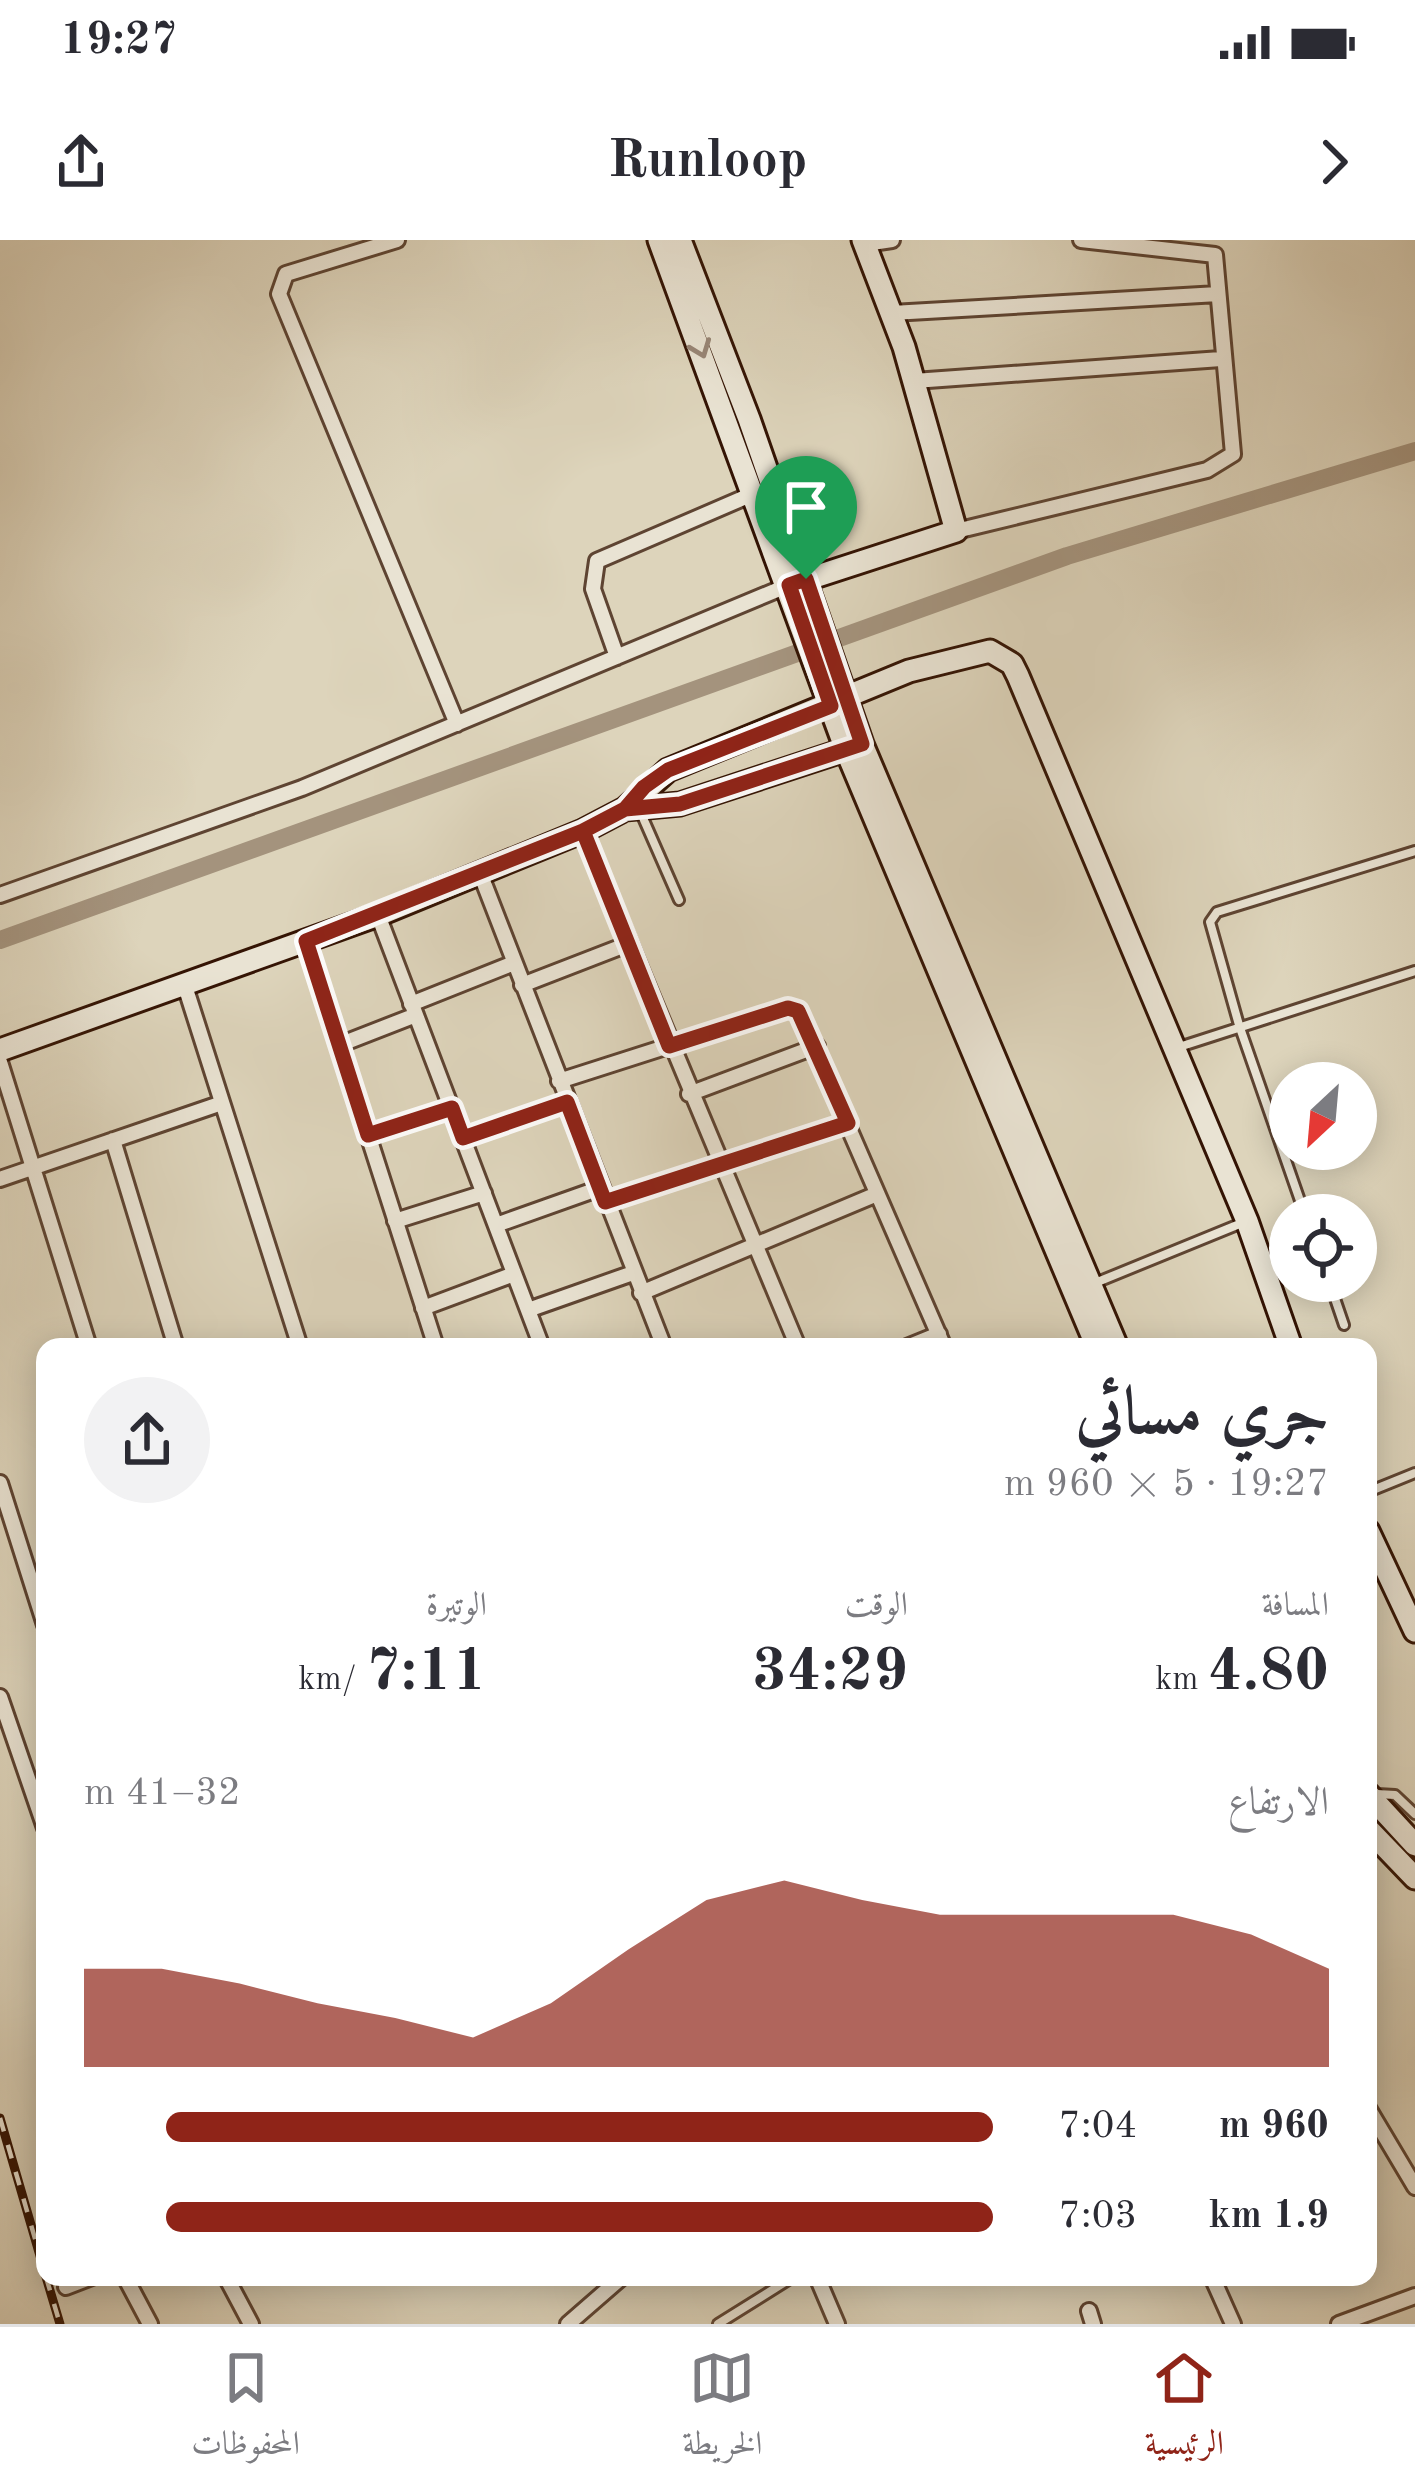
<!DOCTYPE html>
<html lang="ar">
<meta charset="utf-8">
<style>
:root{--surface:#fff;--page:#f2f2f3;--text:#2b2b33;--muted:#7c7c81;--line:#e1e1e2;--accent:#8f2418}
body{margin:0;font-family:"Old Standard TT",Amiri,serif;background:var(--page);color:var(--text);direction:rtl;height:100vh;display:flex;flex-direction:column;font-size:45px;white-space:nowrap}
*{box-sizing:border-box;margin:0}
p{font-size:39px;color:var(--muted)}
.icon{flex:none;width:66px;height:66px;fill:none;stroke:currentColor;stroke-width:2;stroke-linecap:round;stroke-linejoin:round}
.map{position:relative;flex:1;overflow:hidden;direction:ltr}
.side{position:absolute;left:36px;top:1098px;width:1341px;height:948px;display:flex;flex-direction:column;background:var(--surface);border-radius:24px;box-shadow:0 6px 30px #0003;direction:rtl}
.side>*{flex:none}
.needle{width:78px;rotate:206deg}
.tools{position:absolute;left:1269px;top:822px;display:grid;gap:24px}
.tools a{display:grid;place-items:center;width:108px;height:108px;border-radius:50%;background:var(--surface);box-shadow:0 6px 30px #0003;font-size:60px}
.pin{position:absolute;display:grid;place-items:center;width:102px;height:102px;color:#fff;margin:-123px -51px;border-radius:50% 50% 50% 0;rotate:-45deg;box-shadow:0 0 12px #0007}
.pin .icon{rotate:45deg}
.round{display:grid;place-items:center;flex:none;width:126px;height:126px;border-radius:63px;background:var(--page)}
.summary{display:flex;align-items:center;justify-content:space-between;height:204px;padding:0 48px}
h1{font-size:66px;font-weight:700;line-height:90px}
.stats{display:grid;grid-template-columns:repeat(3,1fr);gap:18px;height:204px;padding:12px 48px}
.stats div{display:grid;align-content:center}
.stats b{font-size:60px;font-weight:700}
.stats small{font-size:33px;font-weight:400}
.stats p{font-size:33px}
.chart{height:336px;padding:24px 48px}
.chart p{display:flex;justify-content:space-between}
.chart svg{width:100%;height:216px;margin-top:12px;fill:var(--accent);opacity:.7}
ul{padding:0 48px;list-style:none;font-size:39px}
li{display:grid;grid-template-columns:192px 144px 1fr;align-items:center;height:90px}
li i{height:30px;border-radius:15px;background:var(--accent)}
.status{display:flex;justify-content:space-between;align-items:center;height:84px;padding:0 60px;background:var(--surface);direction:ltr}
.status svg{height:33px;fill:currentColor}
header{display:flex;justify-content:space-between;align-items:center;height:156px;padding:0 48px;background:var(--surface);font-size:54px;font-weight:700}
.tabs{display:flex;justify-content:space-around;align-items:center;height:168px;border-top:3px solid var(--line);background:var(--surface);font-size:33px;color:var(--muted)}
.tabs a{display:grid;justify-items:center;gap:6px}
.tabs .on{color:var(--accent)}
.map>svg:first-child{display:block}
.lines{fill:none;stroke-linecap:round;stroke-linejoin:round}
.canal{stroke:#a4937d;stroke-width:18}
.lane-casing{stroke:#5e4432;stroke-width:14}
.street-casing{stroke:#5e4432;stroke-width:20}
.secondary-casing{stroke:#341404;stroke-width:27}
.lane{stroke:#e9e3d3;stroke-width:8}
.street{stroke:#e9e3d3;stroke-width:14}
.secondary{stroke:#e9e3d3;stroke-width:21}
.rail-casing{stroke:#341404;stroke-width:9}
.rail{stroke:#e9e3d3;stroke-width:4.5;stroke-dasharray:14;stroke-linecap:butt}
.oneway{stroke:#988676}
.route-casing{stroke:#fff;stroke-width:24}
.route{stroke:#8f2418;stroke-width:15}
</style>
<div class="status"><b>19:27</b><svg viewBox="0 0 49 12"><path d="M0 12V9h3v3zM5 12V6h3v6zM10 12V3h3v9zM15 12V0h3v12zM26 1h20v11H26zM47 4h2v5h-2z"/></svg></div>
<header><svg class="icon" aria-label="forward" viewBox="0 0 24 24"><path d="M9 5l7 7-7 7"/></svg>Runloop<svg class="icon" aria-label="share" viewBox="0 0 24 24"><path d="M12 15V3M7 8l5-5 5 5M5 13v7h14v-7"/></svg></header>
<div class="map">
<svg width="1415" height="2084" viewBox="0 0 1415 2084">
<rect width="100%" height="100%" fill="#ddd4bb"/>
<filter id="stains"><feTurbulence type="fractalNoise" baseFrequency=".00167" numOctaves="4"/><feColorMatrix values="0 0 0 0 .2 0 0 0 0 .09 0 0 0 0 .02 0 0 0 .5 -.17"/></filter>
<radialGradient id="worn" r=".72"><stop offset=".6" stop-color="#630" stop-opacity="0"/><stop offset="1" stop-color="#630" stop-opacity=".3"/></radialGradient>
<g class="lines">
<path class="canal" d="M0,700l1067,-384 348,-105"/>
<g class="lane-casing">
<path id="lane" d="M640,571l39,89
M1176,808l239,-77
M1305,975l-66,-190 -29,-103 7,-10 198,-61
M1329,1041l15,44
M1095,1043l147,-60
M1368,1252l47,-19
M1377,1554l18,1 20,19
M718,2084l75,-47"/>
</g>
<g class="street-casing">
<path id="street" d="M397,0l-111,34 -7,20 178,430
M865,4l27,-4
M892,73l326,-19
M914,141l307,-22
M956,291l251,-61 26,-16 -18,-199 -134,-15
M617,417l-24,-68 4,-28 158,-68
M583,591l215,516
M480,633l184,474
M0,655l302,-107 487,-203
M378,675l164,432
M306,701l130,406
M522,745l106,-41
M185,746l115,361
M411,764l103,-41
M339,805l77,-30
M0,822l89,285
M559,841l228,-73 11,3 146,336
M689,854l128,-48
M368,895l84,-27
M463,899l104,-37
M113,900l63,207
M0,939l222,-76
M605,961l243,-78
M395,981l89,-28
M496,985l104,-37
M641,1053l236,-99
M423,1068l91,-34
M528,1070l105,-37
M907,1107l32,-13
M0,1243l45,142
M0,1457l45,131
M1368,1868l47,79
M125,2037l25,47
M226,2037l25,47
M817,2037l20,47
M1212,2037l21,47
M66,2047l26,-10
M1089,2071l4,13
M568,2084l54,-47
M1339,2084l76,-28"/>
</g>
<g class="secondary-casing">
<path id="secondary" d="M659,0l187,510 251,597
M680,0l69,179 113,325 255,603
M796,343l160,-52 -52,-184 -41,-107
M625,569l55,-5 180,-59
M0,810l378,-135 205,-84 42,-22 43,-39 241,-99 81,-20 22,13 6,12 229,545 44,126
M1368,1291l47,100
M1368,1554l47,51
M1368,1589l47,49"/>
</g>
<use href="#lane" class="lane"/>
<use href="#street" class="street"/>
<use href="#secondary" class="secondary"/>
<g class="rail-casing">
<path id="rail" d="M0,1878l45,155
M46,2037l14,47"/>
</g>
<use href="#rail" class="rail"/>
</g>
<defs><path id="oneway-chevron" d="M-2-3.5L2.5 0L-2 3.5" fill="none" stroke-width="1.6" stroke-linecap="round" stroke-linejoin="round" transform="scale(3)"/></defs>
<use class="oneway" href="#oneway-chevron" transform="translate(701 109) rotate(69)"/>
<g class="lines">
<g class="route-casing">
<path id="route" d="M806,339l-17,6 42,121 -163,64 -24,17 -19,22 -42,22 -277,110 62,194 84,-27 11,30 104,-36 38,100 243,-79 -50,-112 -10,-3 -119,38 -86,-215 42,-22 55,-5 182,-60 -56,-165"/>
</g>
<use href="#route" class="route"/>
</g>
<rect width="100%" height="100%" filter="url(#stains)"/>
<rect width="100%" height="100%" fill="url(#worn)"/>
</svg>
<div class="tools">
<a><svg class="needle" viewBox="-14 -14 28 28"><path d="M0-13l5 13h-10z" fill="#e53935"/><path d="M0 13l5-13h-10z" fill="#7c7c81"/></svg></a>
<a><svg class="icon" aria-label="locate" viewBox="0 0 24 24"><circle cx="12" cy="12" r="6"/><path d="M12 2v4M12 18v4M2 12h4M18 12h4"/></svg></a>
</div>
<div class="pin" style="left:806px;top:339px;background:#1e9e55"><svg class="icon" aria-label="arrive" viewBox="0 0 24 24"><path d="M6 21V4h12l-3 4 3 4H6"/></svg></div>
<section class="side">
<div class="summary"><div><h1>جري مسائي</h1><p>19:27 · 5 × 960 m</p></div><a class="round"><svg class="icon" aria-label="share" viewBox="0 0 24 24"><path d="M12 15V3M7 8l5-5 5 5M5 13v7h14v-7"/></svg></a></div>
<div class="stats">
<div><p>المسافة</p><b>4.80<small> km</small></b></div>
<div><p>الوقت</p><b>34:29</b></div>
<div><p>الوتيرة</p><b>7:11<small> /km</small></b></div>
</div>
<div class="chart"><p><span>الارتفاع</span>32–41 m</p>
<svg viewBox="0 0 160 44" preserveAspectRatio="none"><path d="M0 44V24L10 24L20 27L30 31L40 34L50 38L60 31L70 20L80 10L90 6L100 10L110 13L120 13L130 13L140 13L150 17L160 24V44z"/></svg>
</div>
<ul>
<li><b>960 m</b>7:04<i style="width:91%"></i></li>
<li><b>1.9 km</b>7:03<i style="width:91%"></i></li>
</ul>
</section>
</div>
<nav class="tabs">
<a class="on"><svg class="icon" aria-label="home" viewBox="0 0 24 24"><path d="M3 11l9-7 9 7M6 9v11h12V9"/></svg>الرئيسية</a>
<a><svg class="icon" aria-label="map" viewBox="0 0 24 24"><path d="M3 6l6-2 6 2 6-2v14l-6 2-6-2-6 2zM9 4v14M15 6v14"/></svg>الخريطة</a>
<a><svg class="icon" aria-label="saved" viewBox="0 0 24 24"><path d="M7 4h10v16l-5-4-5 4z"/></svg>المحفوظات</a>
</nav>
